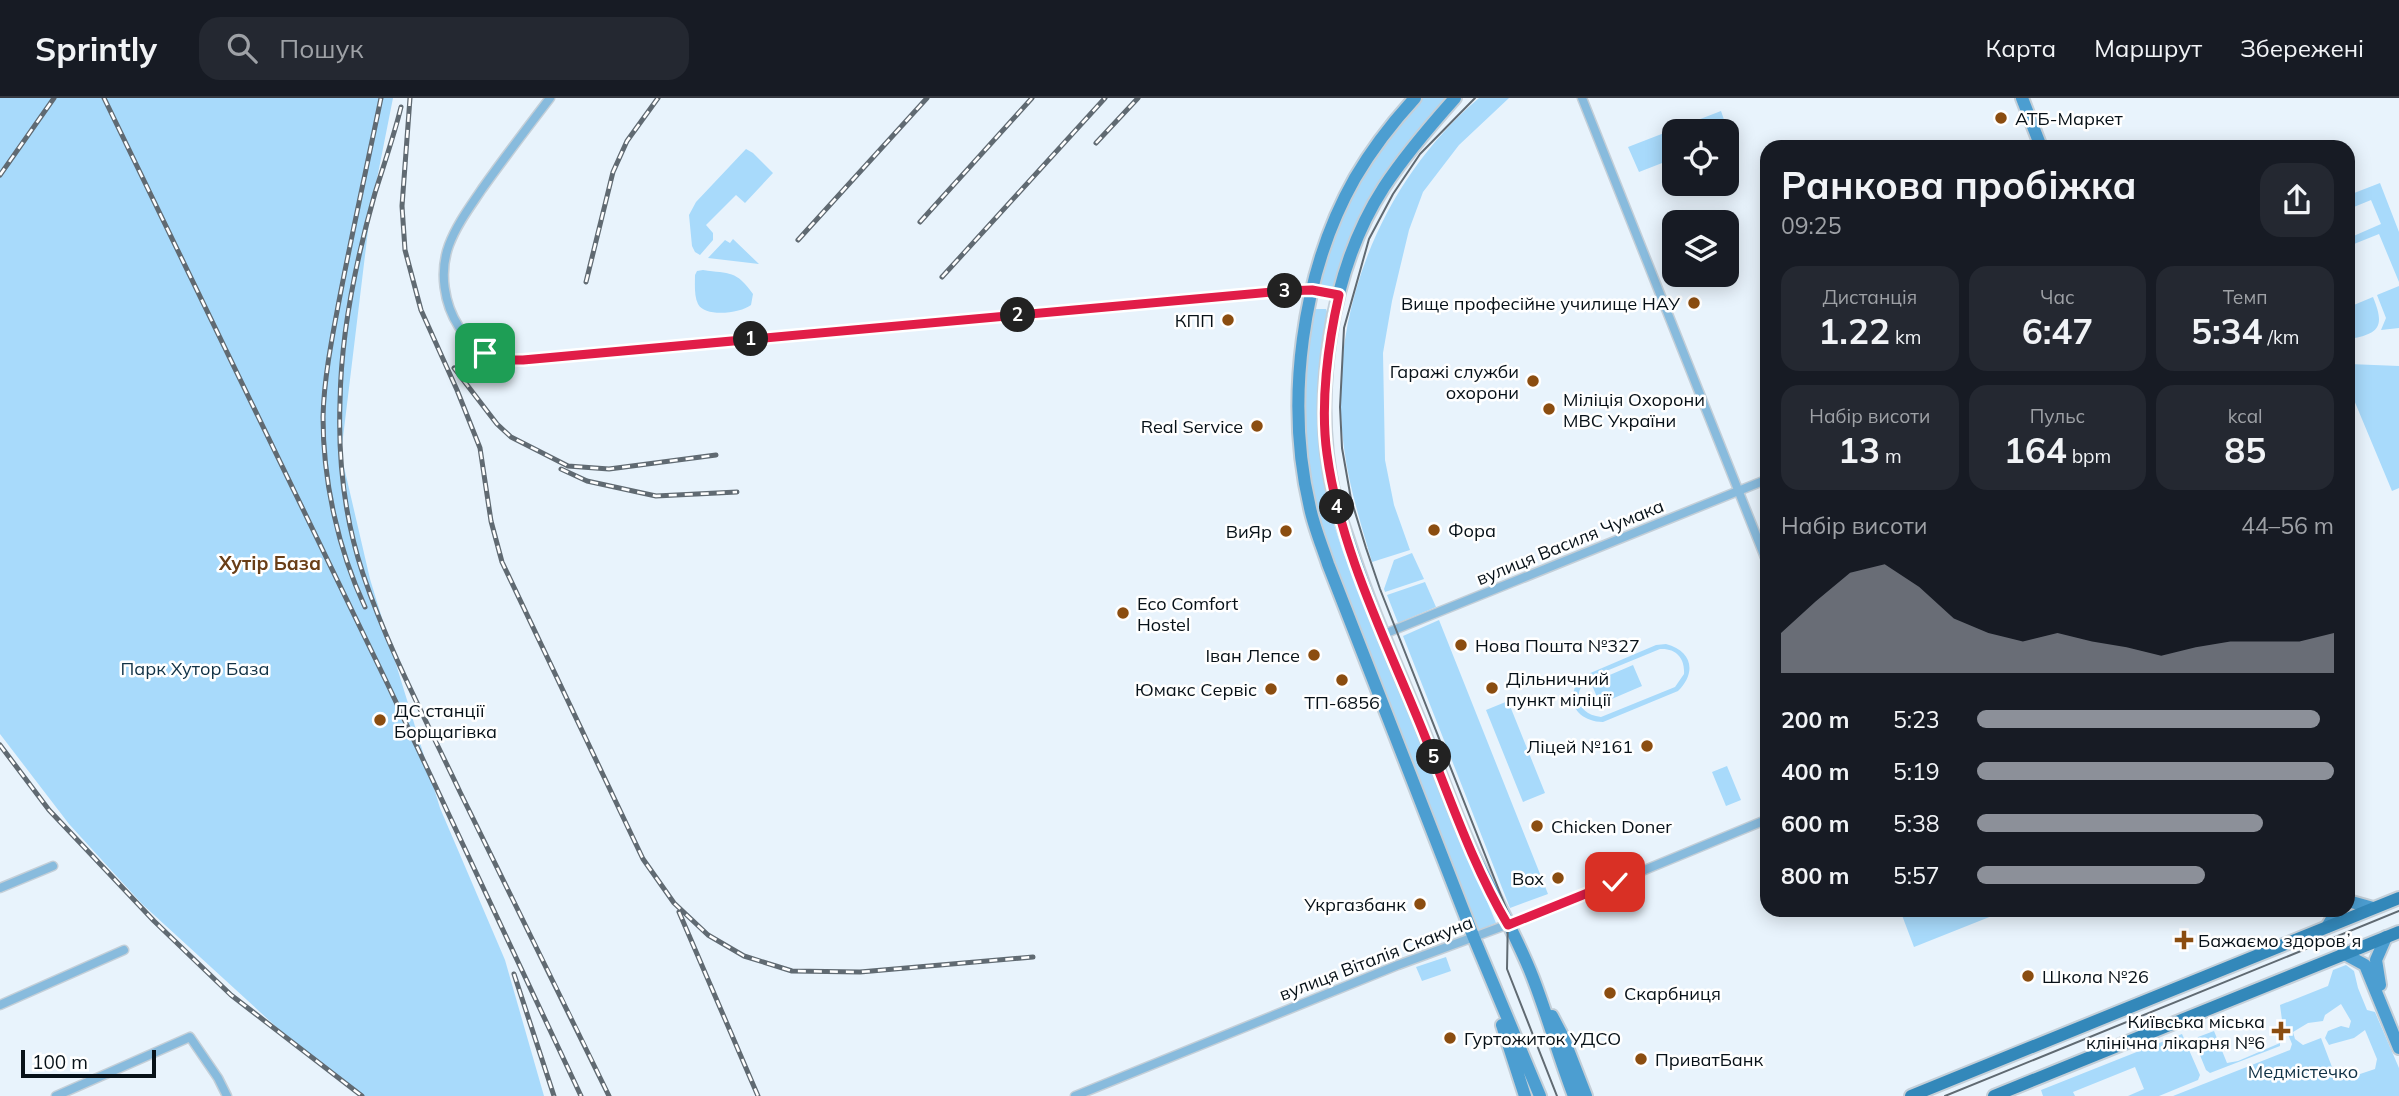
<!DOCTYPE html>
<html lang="uk">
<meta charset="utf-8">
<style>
:root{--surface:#171b24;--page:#242831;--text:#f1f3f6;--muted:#9ea1a6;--line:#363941;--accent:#8c9099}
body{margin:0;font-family:Mulish,sans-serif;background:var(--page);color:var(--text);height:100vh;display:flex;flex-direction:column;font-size:26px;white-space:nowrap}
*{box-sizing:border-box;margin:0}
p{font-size:23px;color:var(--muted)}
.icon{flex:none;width:38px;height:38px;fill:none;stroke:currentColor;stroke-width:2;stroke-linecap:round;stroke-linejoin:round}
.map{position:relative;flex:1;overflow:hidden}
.side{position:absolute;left:1760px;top:42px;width:595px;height:777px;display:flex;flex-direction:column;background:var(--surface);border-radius:21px;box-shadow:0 4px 18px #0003}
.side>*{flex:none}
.fabs{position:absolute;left:1662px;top:21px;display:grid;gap:14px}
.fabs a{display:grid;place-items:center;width:77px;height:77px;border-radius:14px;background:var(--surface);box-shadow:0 4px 18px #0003;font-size:35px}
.scale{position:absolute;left:21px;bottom:18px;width:135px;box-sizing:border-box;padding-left:7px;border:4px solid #071118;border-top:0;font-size:19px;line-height:24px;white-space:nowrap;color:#071118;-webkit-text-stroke:5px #fff;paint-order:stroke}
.pin{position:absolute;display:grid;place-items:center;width:60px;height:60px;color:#fff;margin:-30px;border-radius:14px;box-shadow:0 4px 10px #0006}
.km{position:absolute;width:35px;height:35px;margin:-18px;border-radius:50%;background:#222;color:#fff;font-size:19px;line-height:35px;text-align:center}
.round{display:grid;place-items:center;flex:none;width:74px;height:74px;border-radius:21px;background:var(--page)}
.head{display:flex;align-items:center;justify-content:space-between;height:119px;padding:0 21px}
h1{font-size:38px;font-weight:700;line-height:52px}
.metrics{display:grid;grid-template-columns:repeat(3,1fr);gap:10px;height:119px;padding:7px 21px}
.metrics div{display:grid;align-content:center;border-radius:18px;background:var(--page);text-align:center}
.metrics b{font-size:35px;font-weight:700}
.metrics small{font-size:19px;font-weight:400}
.metrics p{font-size:19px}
.chart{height:196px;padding:14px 21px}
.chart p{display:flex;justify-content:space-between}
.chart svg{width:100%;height:126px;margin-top:7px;fill:var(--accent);opacity:.7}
ul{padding:0 21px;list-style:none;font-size:23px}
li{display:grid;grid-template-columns:112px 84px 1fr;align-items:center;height:52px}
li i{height:18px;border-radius:9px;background:var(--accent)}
header{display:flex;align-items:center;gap:42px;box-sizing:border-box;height:98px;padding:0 35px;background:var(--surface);border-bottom:2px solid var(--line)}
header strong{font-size:33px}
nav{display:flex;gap:38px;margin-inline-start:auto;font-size:24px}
.search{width:490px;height:63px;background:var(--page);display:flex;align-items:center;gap:18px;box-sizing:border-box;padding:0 24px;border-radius:21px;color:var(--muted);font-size:26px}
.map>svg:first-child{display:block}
.green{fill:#a8dafb;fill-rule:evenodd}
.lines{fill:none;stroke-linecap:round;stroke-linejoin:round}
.street-casing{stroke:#c4cfd8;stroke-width:11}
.secondary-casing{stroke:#c4cfd8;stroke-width:16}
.primary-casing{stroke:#c4cfd8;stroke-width:16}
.street{stroke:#8bd;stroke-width:8}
.secondary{stroke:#4c9ed1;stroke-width:12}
.primary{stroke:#3388ba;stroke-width:12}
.tram{stroke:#606a72;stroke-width:2}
.rail-casing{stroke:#606a72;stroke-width:5}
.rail{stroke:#fff;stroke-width:2.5;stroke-dasharray:8;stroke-linecap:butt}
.route-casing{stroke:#fff;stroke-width:14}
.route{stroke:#e11d48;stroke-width:9}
.poi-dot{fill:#8b4d10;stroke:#fff;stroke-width:2.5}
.labels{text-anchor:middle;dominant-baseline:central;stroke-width:5;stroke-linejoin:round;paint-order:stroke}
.poi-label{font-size:18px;fill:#071118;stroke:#fff;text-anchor:start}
.street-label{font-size:18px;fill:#071118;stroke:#fff}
.park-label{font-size:18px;fill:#113246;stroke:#fff}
.neighbourhood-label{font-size:19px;font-weight:bold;fill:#693e17;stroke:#fff}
</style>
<header>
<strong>Sprintly</strong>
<div class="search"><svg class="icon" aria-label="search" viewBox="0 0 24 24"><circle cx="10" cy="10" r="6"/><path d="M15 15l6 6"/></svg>Пошук</div>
<nav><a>Карта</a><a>Маршрут</a><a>Збережені</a></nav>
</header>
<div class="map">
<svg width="2399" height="998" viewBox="0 0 2399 998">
<rect width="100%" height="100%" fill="#e8f3fc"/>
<path class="green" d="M0,0h393l-23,116 -29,240 29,125 70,229 65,152 39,136h-183l-77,-62 -142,-130 -73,-80 -69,-90z
M1422,0h27l-44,50 -69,138 -10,2 -7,-5c22,-68 50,-134 103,-185z
M1479,0h30l-50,47 -36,47 -14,38 -17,71 -9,52 2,107 9,45 16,45 -38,12c-11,-38 -23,-75 -28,-114 -18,-131 36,-266 135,-350z
M1721,13l9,26 -3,1v-7h-52v27l-36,14 -11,-25z
M746,51l7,4 20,20 -28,30 -9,-8 -30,30 7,8v7l-13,15 -5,-3 -3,-6 -3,-31 7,-13z
M2380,85l19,49v50l-20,-48 -30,12v-8l32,-14 -10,-24 -22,9v-14z
M733,141l26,25 -51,-6 17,-18 5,3z
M703,172c27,4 33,0 50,24l-2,11c-10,8 -46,13 -53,-1 -4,-8 -3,-20 -3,-29l2,-4z
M2399,188v42l-18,2 5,-12 -9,-23z
M2373,199c12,29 7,37 -24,42v-32z
M1314,211h12l2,5 -9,55 1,82 8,55 15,46 153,371 -17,7 -149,-375 -15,-47 -9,-56 -2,-85z
M2349,266l50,2v122l-7,3 -43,-103z
M1412,455l12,26 -39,13 -1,-3 10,-29z
M1425,484l11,25 -38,16 -11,-28z
M1439,522l109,274 -38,14 -107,-272z
M1666,546c26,7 31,28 12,47l-75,31c-28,-1 -39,-23 -22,-45l75,-32zM1660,551c16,-1 25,9 24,25l-9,13 -74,30c-22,-2 -30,-22 -14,-38z
M1633,567l9,21 -42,18 -9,-21z
M1508,603l37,92 -22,9 -37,-92z
M1727,668l14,34 -15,6 -14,-34z
M1900,812h107l-93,37z
M1446,859l5,14 -29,10 -6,-14z
M2346,867l8,6 4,17 9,22 8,2 24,56v28h-226l117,-46 2,-6 -10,-24 -2,-15 48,-19 5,-16zM2341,906l10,17 -2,7 -8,-2 -13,5 -3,7 4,7 3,-1 22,-6 11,-8 12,29 -2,10 -18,6h-22l-14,-37 -18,7 -8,-6 -2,-7 15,-9 15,-2 2,-6z
M2214,933l13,32 11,-2 42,-18v3l-70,27 -4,-3 -11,-27 3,-6z
M2182,936l18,41 -2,5 -39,16h-31l16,-7 -9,-22 -62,25 2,4h-32l-2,-6z"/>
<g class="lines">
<g class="street-casing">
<path id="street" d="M550,0c-23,30 -46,60 -68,91 -12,18 -25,35 -33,56 -10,27 -5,59 10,82 17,26 34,33 64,33l760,-69 29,-1 27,5
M1582,0l186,467
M1384,536l384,-155
M0,790l53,-22
M0,907l124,-55
M56,998l134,-59 28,41 9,18
M1075,998l323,-131 157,-58 213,-88"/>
</g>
<g class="secondary-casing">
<path id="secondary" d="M1415,0c-23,25 -43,51 -60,80 -54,95 -70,225 -45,330 4,19 12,38 18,56l146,374 66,158
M1455,0c-25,28 -50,57 -71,89 -55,85 -72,211 -50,309 4,16 10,32 15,47 20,62 47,122 72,182 17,42 32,85 51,126 20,43 44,83 61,127 15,39 26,79 41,118
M2022,0l19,49
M2348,803l25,7
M2327,829l10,-17
M2343,855l22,12 34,83
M2380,887l-4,-25 10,-23
M1552,918l11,21 23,59
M1502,927l23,71"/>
</g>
<g class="primary-casing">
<path id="primary" d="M1911,998l488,-198
M1994,998l405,-164"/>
</g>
<use href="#street" class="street"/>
<use href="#secondary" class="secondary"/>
<use href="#primary" class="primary"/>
<path class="tram" d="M1475,0l-55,56 -27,40 -24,45 -25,89 -4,79 2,41 9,51 15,49 14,41 128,324 -1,56 50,127
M1945,998l454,-185"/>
<g class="rail-casing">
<path id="rail" d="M104,0l284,587 193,411
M410,0l-8,108 3,44 16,60 36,80 23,58 11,73 11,41 141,297 31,44 34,32 36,21 48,15 68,1 173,-15
M401,9c-7,29 -17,57 -26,86 -19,67 -34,139 -35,209 -2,57 5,118 23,172 25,75 63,146 97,218 49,101 100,202 149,304
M1096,45l42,-45
M0,77l54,-77
M920,124l112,-124
M798,142l129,-142
M942,179l163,-179
M586,184l27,-110 14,-31 31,-43
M454,270l43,56 14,13 57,29 41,3 107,-14
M561,371l26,12 69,15 81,-4
M365,509c-27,-58 -42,-126 -42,-190 1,-39 9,-79 16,-116 13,-68 28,-135 42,-203
M0,647l49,65 105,111 77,74 131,101
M679,814l79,184
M514,876l40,122"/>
</g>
<use href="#rail" class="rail"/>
</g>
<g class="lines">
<g class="route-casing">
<path id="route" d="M485,255l16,7h22l760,-69 29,-1 27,5c-11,48 -19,109 -12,159 13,97 61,190 97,280 26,64 49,132 84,191l107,-43"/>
</g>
<use href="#route" class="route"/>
</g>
<g class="poi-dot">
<circle cx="2001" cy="20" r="7"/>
<circle cx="1694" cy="205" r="7"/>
<circle cx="1228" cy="222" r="7"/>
<circle cx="1533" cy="283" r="7"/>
<circle cx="1549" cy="311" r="7"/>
<circle cx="1257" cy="328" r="7"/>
<circle cx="1434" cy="432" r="7"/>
<circle cx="1286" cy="433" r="7"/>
<circle cx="1123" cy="515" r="7"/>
<circle cx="1461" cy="547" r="7"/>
<circle cx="1314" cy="557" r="7"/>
<circle cx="1342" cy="582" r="7"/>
<circle cx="1492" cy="590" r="7"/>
<circle cx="1271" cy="591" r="7"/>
<circle cx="380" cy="622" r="7"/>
<circle cx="1647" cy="648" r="7"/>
<circle cx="1537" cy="728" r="7"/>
<circle cx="1558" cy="780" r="7"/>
<circle cx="1420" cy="806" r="7"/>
<path d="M2180.5 831.5h7v7h7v7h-7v7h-7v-7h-7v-7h7z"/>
<circle cx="2028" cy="878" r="7"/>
<circle cx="1610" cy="895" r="7"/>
<path d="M2277.5 922.5h7v7h7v7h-7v7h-7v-7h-7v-7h7z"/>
<circle cx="1450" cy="940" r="7"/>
<circle cx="1641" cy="961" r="7"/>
</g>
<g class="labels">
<g class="poi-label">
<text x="2015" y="20">АТБ-Маркет</text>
<text x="1680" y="205" text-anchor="end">Вище професійне училище НАУ</text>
<text x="1214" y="222" text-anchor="end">КПП</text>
<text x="1519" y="273" text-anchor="end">Гаражі служби<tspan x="1519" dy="21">охорони</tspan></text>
<text x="1563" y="301">Міліція Охорони<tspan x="1563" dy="21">МВС України</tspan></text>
<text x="1243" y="328" text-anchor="end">Real Service</text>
<text x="1448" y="432">Фора</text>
<text x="1272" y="433" text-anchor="end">ВиЯр</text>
<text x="1137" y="505">Eco Comfort<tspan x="1137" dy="21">Hostel</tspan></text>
<text x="1475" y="547">Нова Пошта №327</text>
<text x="1300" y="557" text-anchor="end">Іван Лепсе</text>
<text x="1506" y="580">Дільничний<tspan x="1506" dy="21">пункт міліції</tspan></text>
<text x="1257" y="591" text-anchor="end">Юмакс Сервіс</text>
<text x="1342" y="604" text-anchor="middle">ТП-6856</text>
<text x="394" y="612">ДС станції<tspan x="394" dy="21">Борщагівка</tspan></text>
<text x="1633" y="648" text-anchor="end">Ліцей №161</text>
<text x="1551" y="728">Chicken Doner</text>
<text x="1544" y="780" text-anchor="end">Box</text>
<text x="1406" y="806" text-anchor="end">Укргазбанк</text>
<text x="2198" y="842">Бажаємо здоровʼя</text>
<text x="2042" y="878">Школа №26</text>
<text x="1624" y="895">Скарбниця</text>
<text x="2265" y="923" text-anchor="end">Київська міська<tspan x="2265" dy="21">клінічна лікарня №6</tspan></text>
<text x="1464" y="940">Гуртожиток УДСО</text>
<text x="1655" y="961">ПриватБанк</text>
</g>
<g class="street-label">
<text transform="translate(1570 444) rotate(-22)">вулиця Василя Чумака</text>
<text transform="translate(1376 860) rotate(-21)">вулиця Віталія Скакуна</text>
</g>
<g class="park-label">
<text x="195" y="570">Парк Хутор База</text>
<text x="2303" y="973">Медмістечко</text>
</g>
<g class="neighbourhood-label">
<text x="270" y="465">Хутір База</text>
</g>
</g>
</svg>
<div class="fabs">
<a><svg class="icon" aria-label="locate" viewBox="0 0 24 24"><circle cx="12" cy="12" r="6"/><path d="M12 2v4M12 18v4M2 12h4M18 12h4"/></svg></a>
<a><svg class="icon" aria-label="layers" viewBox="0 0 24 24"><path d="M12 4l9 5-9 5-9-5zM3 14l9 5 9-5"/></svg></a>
</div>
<div class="scale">100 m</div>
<div class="pin" style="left:485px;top:255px;background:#1e9e55"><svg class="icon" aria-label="arrive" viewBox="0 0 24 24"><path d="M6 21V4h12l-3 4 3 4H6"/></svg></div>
<div class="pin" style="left:1615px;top:784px;background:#d93025"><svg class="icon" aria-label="check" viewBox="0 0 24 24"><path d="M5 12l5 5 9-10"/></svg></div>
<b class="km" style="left:751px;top:241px">1</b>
<b class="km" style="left:1018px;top:217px">2</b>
<b class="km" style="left:1285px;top:193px">3</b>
<b class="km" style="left:1337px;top:409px">4</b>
<b class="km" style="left:1434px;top:659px">5</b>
<section class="side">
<div class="head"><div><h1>Ранкова пробіжка</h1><p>09:25</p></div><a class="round"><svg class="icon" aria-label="share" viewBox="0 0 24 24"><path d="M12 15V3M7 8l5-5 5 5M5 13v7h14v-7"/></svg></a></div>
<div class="metrics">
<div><p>Дистанція</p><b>1.22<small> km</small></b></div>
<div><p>Час</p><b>6:47</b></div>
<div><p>Темп</p><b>5:34<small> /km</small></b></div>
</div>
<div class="metrics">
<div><p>Набір висоти</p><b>13<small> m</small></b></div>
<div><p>Пульс</p><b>164<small> bpm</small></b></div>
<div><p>kcal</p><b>85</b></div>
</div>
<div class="chart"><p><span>Набір висоти</span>44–56 m</p>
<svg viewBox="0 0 160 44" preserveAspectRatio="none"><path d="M0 44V30L10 19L20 9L30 6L40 14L50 25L60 30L70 33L80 30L90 33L100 35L110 38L120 35L130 33L140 33L150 33L160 30V44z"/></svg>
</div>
<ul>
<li><b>200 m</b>5:23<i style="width:96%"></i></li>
<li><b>400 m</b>5:19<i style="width:100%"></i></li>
<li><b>600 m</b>5:38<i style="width:80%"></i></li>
<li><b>800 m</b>5:57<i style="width:64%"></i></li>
</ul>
</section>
</div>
